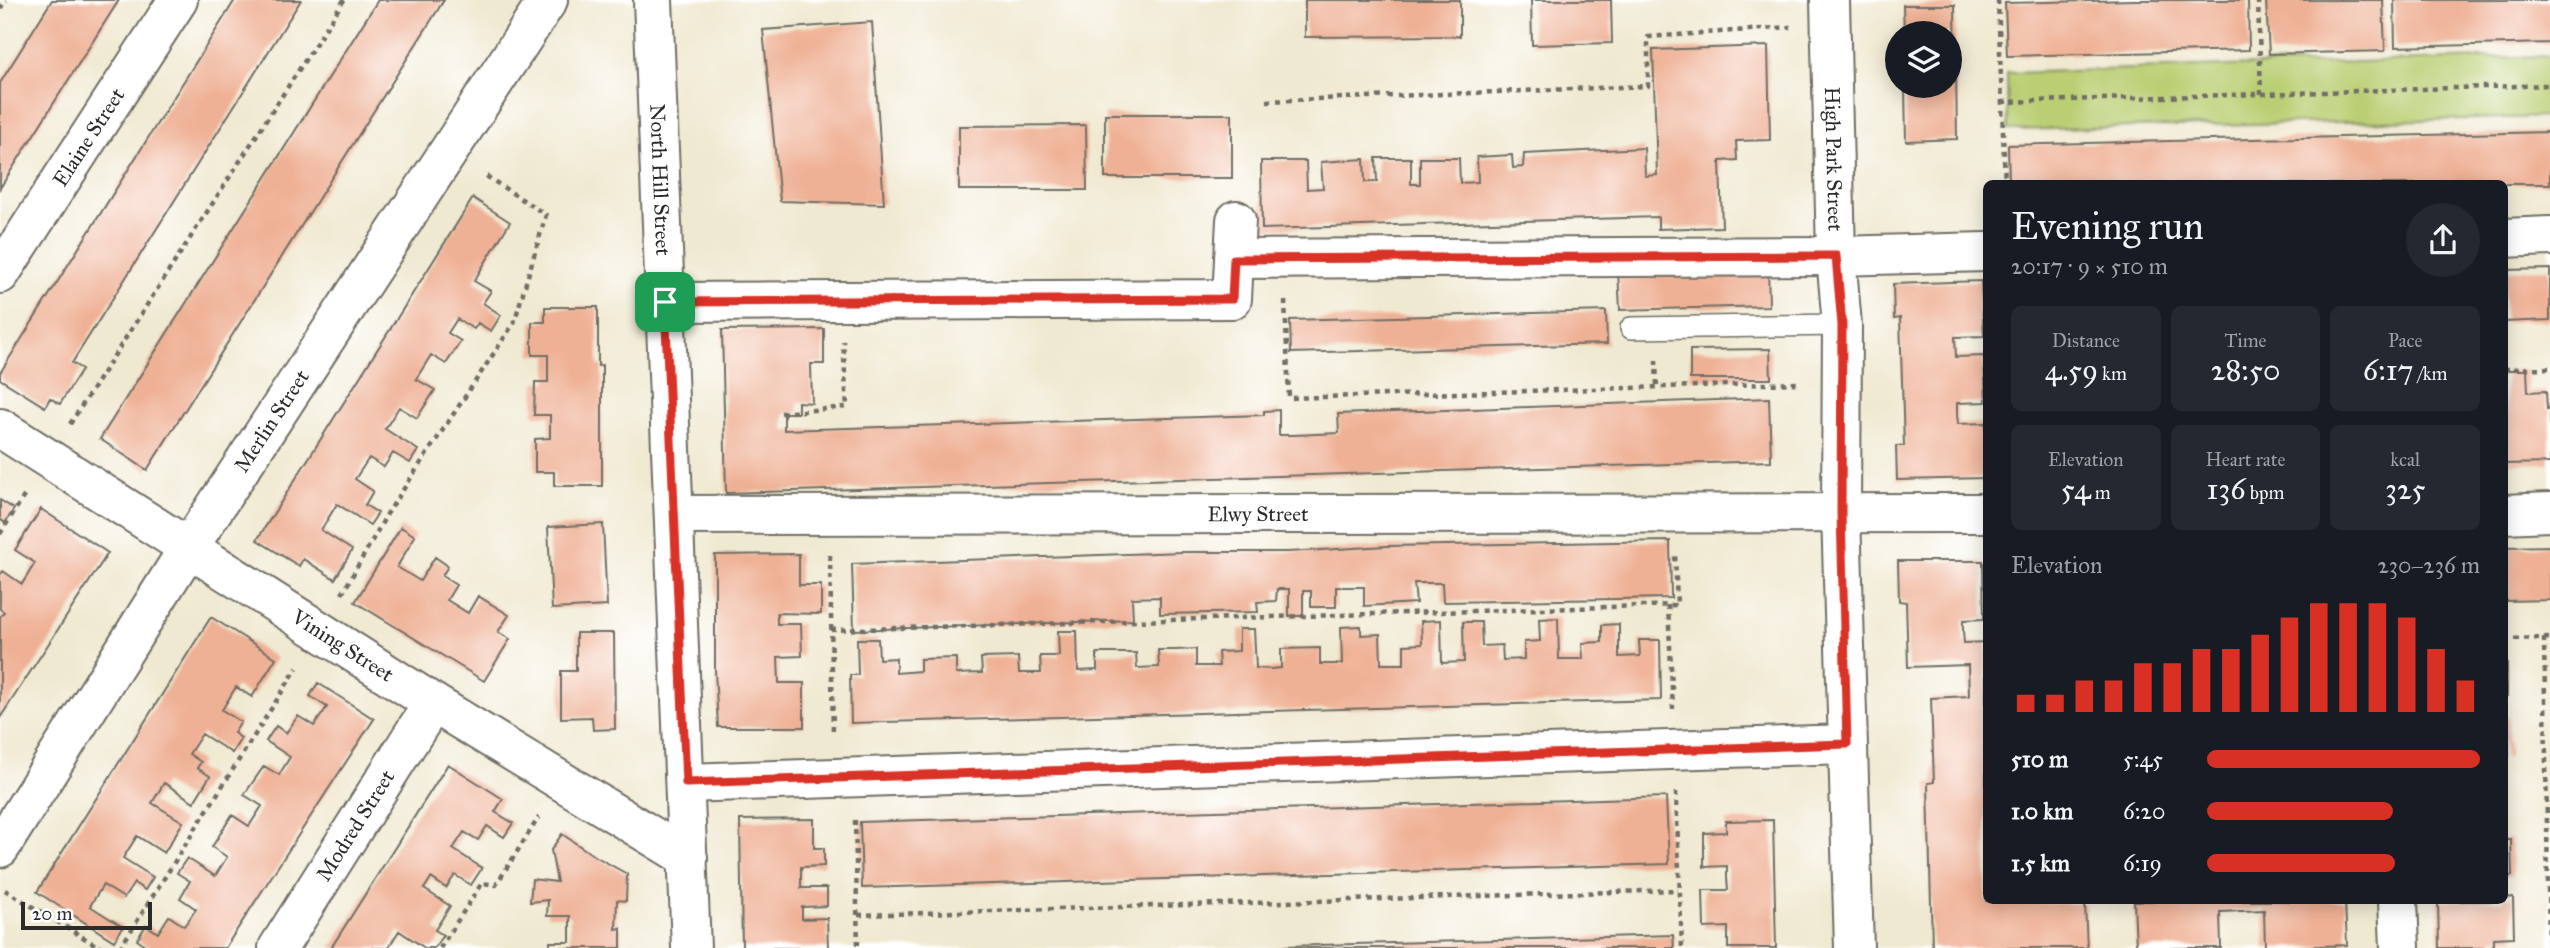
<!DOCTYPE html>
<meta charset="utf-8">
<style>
:root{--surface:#171b24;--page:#242831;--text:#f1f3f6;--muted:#9ea1a6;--accent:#d93025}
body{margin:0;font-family:"IM FELL Great Primer",serif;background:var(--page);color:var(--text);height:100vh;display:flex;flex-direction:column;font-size:26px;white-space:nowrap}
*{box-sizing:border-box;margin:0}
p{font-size:23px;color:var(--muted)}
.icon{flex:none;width:38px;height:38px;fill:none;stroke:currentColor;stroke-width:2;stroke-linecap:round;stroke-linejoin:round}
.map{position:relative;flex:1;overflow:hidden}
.panel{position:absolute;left:1983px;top:180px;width:525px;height:724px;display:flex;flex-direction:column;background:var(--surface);border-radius:10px;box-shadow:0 4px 18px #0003}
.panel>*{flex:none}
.controls{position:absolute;left:1885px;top:21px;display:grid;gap:14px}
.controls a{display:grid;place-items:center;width:77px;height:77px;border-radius:50%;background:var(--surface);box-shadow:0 4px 18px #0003;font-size:35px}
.scale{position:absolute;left:21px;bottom:18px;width:131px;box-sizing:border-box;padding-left:7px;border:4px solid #2b2b2b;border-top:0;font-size:19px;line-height:24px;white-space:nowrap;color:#2b2b2b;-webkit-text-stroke:5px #fff;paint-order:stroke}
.pin{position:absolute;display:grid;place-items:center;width:60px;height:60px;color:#fff;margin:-30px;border-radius:14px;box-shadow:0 4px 10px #0006}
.round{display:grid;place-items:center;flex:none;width:74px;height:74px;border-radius:37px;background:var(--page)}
.head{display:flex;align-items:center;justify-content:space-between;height:119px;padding:0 28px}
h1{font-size:38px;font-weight:600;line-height:52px}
.stats{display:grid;grid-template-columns:repeat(3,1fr);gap:10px;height:119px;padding:7px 28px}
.stats div{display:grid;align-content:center;border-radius:10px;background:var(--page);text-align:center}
.stats b{font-size:30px;font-weight:600}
.stats small{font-size:19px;font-weight:400}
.stats p{font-size:19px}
.chart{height:196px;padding:14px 28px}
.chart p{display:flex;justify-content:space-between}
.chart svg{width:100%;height:126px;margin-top:7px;stroke:var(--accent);stroke-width:6}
ul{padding:0 28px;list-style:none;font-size:23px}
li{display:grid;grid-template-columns:112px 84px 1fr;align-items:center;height:52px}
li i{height:18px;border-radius:9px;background:var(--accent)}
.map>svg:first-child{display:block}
.green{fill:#bacf73;stroke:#727d4f;stroke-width:2}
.building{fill:#efb195}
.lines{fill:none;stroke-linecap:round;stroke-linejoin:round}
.lane-casing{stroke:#706e65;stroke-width:24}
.street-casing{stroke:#706e65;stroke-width:42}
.path{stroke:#706e65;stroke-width:4.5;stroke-dasharray:5 5;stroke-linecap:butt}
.lane{stroke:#fff;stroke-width:21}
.street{stroke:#fff;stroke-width:38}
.route-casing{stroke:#fff;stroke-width:14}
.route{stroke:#d93025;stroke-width:9}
.labels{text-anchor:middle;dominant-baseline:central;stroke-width:7;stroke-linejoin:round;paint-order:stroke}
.street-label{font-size:21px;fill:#2b2b2b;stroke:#fff}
</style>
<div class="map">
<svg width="2550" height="948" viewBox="0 0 2550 948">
<rect width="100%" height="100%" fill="#fff"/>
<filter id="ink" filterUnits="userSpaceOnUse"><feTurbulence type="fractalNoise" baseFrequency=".0143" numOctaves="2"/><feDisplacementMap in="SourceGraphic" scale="14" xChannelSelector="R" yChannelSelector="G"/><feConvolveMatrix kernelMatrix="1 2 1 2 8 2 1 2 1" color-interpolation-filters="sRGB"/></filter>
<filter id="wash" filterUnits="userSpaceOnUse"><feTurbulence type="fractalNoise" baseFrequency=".00686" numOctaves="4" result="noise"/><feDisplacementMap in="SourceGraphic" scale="28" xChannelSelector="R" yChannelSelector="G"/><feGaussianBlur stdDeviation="1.57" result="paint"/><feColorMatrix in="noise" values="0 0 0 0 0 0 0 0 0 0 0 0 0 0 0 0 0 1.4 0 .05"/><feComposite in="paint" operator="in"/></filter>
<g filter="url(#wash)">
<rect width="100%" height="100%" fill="#f0e9d1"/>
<path class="green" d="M2550,56v61l-542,13 -1,-57z"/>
<g id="blocks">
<path class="building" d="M52,0h67l-119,188v-105z
M235,0h66l-229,363 10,6 -22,35 -10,-6 -5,9 -45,-28v-6z
M378,0h66l-297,470 -47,-31z
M1305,0h155v36l-155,1z
M1531,0h80l1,43 -80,2z
M2135,0h113l1,50 -242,6 -2,-53z
M2266,0h117l2,51 -116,3z
M2394,0h156v43l-155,4z
M1903,5h52l2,134 -51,2 -1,-55h45v-53h-46z
M872,22l12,182 -104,-3 -17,-171z
M1768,46l2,94 -34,1 1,19 -17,1 2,66 -64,2v-12l-396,12 -1,-68h45l1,28 16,-1 -2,-26 43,-3 1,23h12l-1,-24h35v26h9v-26h39l1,25 18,-1 -1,-25 35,-2 1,13 10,-1 1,-13 120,-6 1,28 12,-1 -4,-125z
M1105,114h127v64h-127z
M1086,125l1,65h-128v-64z
M2550,132v52h-541l-1,-39z
M473,198l37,24 -36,59 17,10 -8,12 18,12 -10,16 -13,-8 -4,6 -17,-10 -9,14 13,8 -15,23 -15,-9 -15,24 19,11 -18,28 -18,-11 -14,22 33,21 -8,13 -17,-10 -9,14 -15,-9 -14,21 18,12 -8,14 13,8 -8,12 -33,-21 -16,26 31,20 -17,29 -32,-20 -4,7 -42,-26z
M1768,267l1,39 -149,4 -2,-39z
M2550,269v51l-46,2v-52z
M1981,281l3,55 -29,1 1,20 28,-1 2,46 -29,1v11l1,10 28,-1v55l-89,2 -1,-34h8l-4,-128 -6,1 -1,-35z
M545,307h53v59l4,-1v121h-48v-14h-19v-33l15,-1v-23h-16l1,-33h13v-27h-16v-33h13z
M1606,311l1,33 -316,9 -1,-33z
M824,329v35h-13l1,39 -14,-1v11h-14v17l480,-15v-4l15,-1v25h14l46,-2 -1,-19 431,-16 2,63 -1045,32 -4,-163z
M1770,349l1,30h-81v-29z
M2506,370h21l1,22 18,-1 1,18h3v54l-46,1z
M0,500l14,9 -9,14 -5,-4z
M41,509l67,44 -108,165v-101l4,-5 -4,-3v-34l3,-4 19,13 13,-21 -20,-13z
M603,524l4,82 -55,3 -4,-82z
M401,527l14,9 -18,31 23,14 15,-24 13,9 -6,10 14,9 -9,15 21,13 10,-17 31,19 -11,17 12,7 -26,42 -129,-79z
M1670,541l1,57 -228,4 -1,-19h-28l2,20 -52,3v-19h-28v20h-25v-16h-8v25h-14v-27h-12l-1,12 -19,1 1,10 -98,2v-17l-28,1 1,22 -279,10 -2,-66 331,-12h105l99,-6z
M2550,546v54l-46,1v-54z
M799,554v31h22v29l-44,-1v11h24l1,32 -24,1 1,26h25v44h-86l-3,-57v-115z
M1898,561h85l1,58 -21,1v11l1,12 22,-1v259l99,3 2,44h-155l-4,-165 6,-1 -3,-84 38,-2 -1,-31 -60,2 -2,-65 -7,-1z
M211,617l65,41 -24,39 -16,-10 -14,23 19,12 -7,11 7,5 -9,15 -30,-19 -13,20 12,8 -4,6 13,8 -16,26 -30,-19 -12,20 31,19 -19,31 -27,-17 -14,22 30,19 -8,13 -11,-7 -10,15 -21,-13 -13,21 33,21 -9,14 -77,-49z
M1558,618l1,41h24l-1,-16 20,-1v-17l17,-1v33l21,-1 -1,-16h21l1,60 -810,23 -1,-48h8l-1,-36h21l1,20 17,-1v15l24,-2v-12l36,-1v16l26,-1 -1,-15 37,-1 1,16h22l-1,-17h19l-1,-25h19l1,40 19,-1v-17h39l1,15 22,-1 -1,-17h17l21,-1v17h23l-1,-14 21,-1v-22h15l2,39 15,1 10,-1v-19l39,-1v16h22l-1,-37 20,-1v9l19,-1 1,30h23v-19l18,-1 -1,-23 20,-1 1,43 22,-1 -1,-40h18l1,24 20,-1 1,15 21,-1v-17l16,-1 -1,-22z
M576,633h38l1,96 -22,1 -1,-13 -31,1v-47h15z
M2504,663h3v33h-3z
M318,683l56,36 -149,229h-75l-13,-8 9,-15 12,8 11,-17 15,10 6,-8 6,-9 -16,-11 10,-17 -13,-8 10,-15 28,18 12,-19 -15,-10 20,-32 17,11 13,-20 -18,-11 20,-29 15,9 11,-18 -24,-16 10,-15 10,7 12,-17 16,10 13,-19 -17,-11z
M2504,717h4l1,40h-5z
M448,764l55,35 -8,13 18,11 -9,14 -17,-11 -9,14 -14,-8 -11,17 29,19 -11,17 -16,-10 -9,13 -15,-10 -7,11 26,17 -15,24 8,5 -9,13h-9l-26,-17 -11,17h-57z
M1666,797l3,67 -807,24 -2,-66z
M814,819v29h10v18l-23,1v21h26v18l-25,1v12l25,-1 1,30h-86l-2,-128z
M1773,820l3,128h-48v-21l-24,1 -1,-38h25l-1,-12v-12l-23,1v-34l22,-1v-11z
M562,834l31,21 34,19 -1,27 -9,-1 -1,29 5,-1v20h-71v-6h20v-26h-23l1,-16 -18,2 2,-23 25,3 -6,-32z
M2504,839h7l1,37 -8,1z
M2513,897l1,40 -21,1v10h-54l-1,-47h66v-3z
M2134,901h211l2,44 -82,3 -1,-38 -44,2 1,36h-85z
M1673,935l1,13h-389v-2z"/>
</g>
</g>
<g filter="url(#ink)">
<use href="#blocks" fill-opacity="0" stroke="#706e65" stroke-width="2"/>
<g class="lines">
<g class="lane-casing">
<path id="lane" d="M1631,328l211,-3"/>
</g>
<g class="street-casing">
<g id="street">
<path id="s1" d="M653,0l38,948"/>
<path id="s2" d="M1830,0l6,256 6,69 -1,187 13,436"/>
<path d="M2504,238l46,-2"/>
<path d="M1234,259l602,-3 150,-4"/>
<path id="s3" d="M0,274l178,-274"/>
<path d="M665,302l567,-3 4,-79"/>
<path id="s4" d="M0,428l433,275 255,155"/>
<path d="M2504,514l46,-2"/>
<path id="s5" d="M675,515l1311,-2"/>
<path d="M686,783l1161,-39"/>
<path id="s6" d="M0,848l189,-301 359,-547"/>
<path d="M2398,901l2,47"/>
<path id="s7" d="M278,948l155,-245"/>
</g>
</g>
<path class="path" d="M1998,0l7,184
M2258,0l3,94
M0,9l6,-9
M1267,101l381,-15v-49l143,-10
M2002,102l548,-17
M1285,301l4,97 510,-15
M1656,360l1,27
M2504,369l46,-1
M781,413l66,-6 -4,-66
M70,424l274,-424
M0,534l26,-41
M830,555l3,180
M342,594l45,-80 127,-191 32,-108 -63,-41
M1668,605l5,104
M831,630l846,-25 -2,-52
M2544,638l5,310
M2504,639l46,-1
M1676,792l6,156
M855,820l3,128
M5,890l94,57 9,1
M858,915l820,-25
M120,948l177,-280
M440,948l42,-65 14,2 43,-68"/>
<use href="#lane" class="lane"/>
<use href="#street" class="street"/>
</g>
</g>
<g class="lines" filter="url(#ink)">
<g class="route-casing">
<path id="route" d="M1836,256l6,69 -1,187 6,232 -1161,39 -21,-481 567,-3 2,-40z"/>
</g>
<use href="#route" class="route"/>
</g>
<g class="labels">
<g class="street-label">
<text stroke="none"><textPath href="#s3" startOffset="163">Elaine Street</textPath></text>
<text stroke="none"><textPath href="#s2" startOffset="159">High Park Street</textPath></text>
<text stroke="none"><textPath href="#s1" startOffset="180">North Hill Street</textPath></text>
<text stroke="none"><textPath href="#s6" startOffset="506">Merlin Street</textPath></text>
<text stroke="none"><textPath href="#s5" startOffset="583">Elwy Street</textPath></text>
<text stroke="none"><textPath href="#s4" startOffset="406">Vining Street</textPath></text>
<text stroke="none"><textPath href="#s7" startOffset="145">Modred Street</textPath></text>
</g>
</g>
</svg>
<div class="controls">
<a><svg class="icon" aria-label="layers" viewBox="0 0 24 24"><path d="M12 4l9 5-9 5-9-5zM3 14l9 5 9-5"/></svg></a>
</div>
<div class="scale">20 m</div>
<div class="pin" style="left:665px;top:302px;background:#1e9e55"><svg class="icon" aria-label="arrive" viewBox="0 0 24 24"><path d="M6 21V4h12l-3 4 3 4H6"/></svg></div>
<section class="panel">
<div class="head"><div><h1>Evening run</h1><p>20:17 · 9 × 510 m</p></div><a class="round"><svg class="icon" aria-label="share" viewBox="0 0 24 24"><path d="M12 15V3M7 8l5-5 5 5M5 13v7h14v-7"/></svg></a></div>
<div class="stats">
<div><p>Distance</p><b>4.59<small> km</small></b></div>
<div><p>Time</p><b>28:50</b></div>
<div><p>Pace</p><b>6:17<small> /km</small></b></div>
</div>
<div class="stats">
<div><p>Elevation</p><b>54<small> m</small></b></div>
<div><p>Heart rate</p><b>136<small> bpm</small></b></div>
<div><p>kcal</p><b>325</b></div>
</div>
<div class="chart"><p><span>Elevation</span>230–236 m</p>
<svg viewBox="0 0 160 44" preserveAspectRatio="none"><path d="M5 44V38M15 44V38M25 44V33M35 44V33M45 44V27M55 44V27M65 44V22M75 44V22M85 44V17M95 44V11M105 44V6M115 44V6M125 44V6M135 44V11M145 44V22M155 44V33"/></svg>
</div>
<ul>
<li><b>510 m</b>5:45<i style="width:100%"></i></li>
<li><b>1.0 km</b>6:20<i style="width:68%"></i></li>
<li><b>1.5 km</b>6:19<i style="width:69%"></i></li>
</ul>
</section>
</div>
